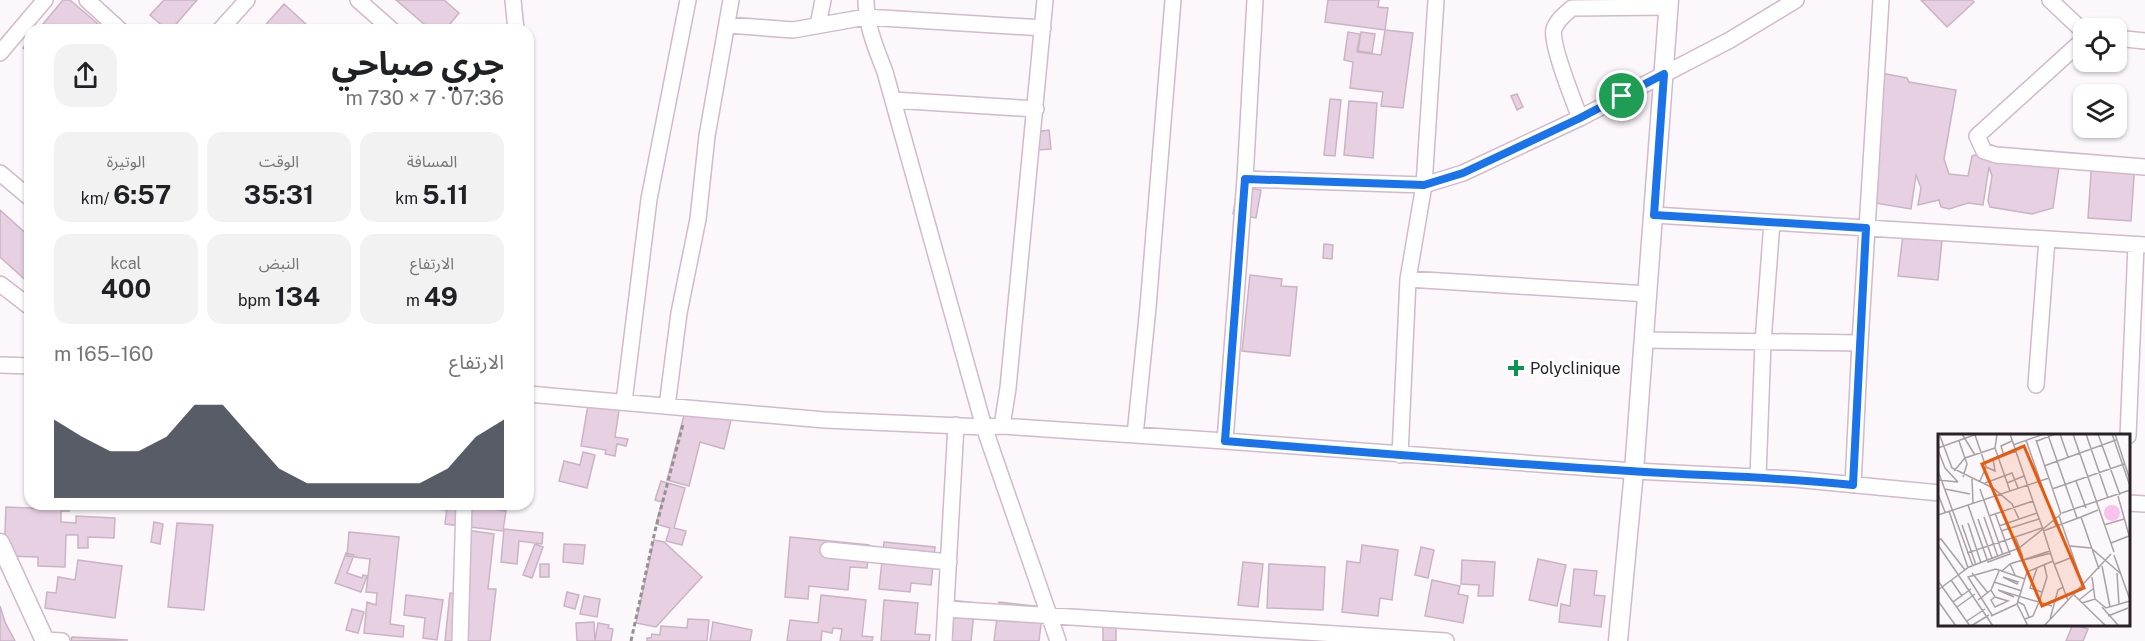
<!DOCTYPE html>
<html lang="ar">
<meta charset="utf-8">
<style>
:root{--surface:#fff;--page:#f2f2f2;--text:#202124;--muted:#757577;--accent:#111827}
body{margin:0;font-family:"Public Sans","Noto Sans Arabic",sans-serif;background:var(--page);color:var(--text);direction:rtl;height:100vh;display:flex;flex-direction:column;font-size:22px;white-space:nowrap}
*{box-sizing:border-box;margin:0}
p{font-size:20px;color:var(--muted)}
.icon{flex:none;width:33px;height:33px;fill:none;stroke:currentColor;stroke-width:2;stroke-linecap:round;stroke-linejoin:round}
.map{position:relative;flex:1;overflow:hidden;direction:ltr}
.details{position:absolute;left:24px;top:24px;width:510px;height:486px;display:flex;flex-direction:column;background:var(--surface);border-radius:18px;box-shadow:0 2px 4px #0004;direction:rtl}
.details>*{flex:none}
.controls{position:absolute;left:2073px;top:18px;display:grid;gap:12px}
.controls a{display:grid;place-items:center;width:54px;height:54px;border-radius:12px;background:var(--surface);box-shadow:0 2px 4px #0004;font-size:30px}
.pin{position:absolute;display:grid;place-items:center;width:51px;height:51px;color:#fff;margin:-26px;border:3px solid #fff;border-radius:50%;box-shadow:0 2px 6px #0007}
.round{display:grid;place-items:center;flex:none;width:63px;height:63px;border-radius:18px;background:var(--page)}
.headline{display:flex;align-items:center;justify-content:space-between;height:102px;padding:0 30px}
h1{font-size:33px;font-weight:700;line-height:45px}
.figures{display:grid;grid-template-columns:repeat(3,1fr);gap:9px;height:102px;padding:6px 30px}
.figures div{display:grid;align-content:center;border-radius:15px;background:var(--page);text-align:center}
.figures b{font-size:26px;font-weight:700}
.figures small{font-size:16px;font-weight:400}
.figures p{font-size:16px}
.chart{height:168px;padding:12px 30px}
.chart p{display:flex;justify-content:space-between}
.chart svg{width:100%;height:108px;margin-top:6px;fill:var(--accent);opacity:.7}
.map>svg:first-child{display:block}
.building{fill:#e6d0e1;stroke:#cab4c4;stroke-width:1.5}
.lines{fill:none;stroke-linecap:round;stroke-linejoin:round}
.minor-casing{stroke:#d0bacb;stroke-width:18}
.tertiary-casing{stroke:#d0bacb;stroke-width:21}
.path{stroke:#979196;stroke-width:3;stroke-dasharray:4.5 3;stroke-linecap:butt}
.minor{stroke:#fff;stroke-width:15}
.tertiary{stroke:#fff;stroke-width:18}
.route-casing{stroke:#fff;stroke-width:12}
.route{stroke:#1a73e8;stroke-width:8}
.poi-dot{fill:#0c9453;stroke:#fff;stroke-width:2}
.labels{text-anchor:middle;dominant-baseline:central;stroke-width:6;stroke-linejoin:round;paint-order:stroke}
.poi-label{font-size:16px;fill:#292127;stroke:#fff;text-anchor:start}
.inset-road{fill:none;stroke:#a8a1a6;stroke-width:1.5}
.view{fill:#e8590c;fill-opacity:0.15;stroke:#e8590c;stroke-width:3}
.inset-edge{fill:none;stroke:#292127;stroke-width:3}
</style>
<div class="map">
<svg width="2145" height="641" viewBox="0 0 2145 641">
<rect width="100%" height="100%" fill="#fcf7fb"/>
<path class="building" d="M63,0h7l35,30h-67z
M164,0h33l-26,30h-4l-17,-15z
M396,0h48l15,13 -14,17h-14z
M1328,0h51l-1,7 10,1 -3,22 -60,-8z
M1921,0h51l2,2 -27,25z
M284,4l23,21 -5,5h-41z
M1385,30l28,3 -10,75 -22,-2 2,-14 -33,-4 3,-26 -9,-2 4,-28 12,2 -3,18 24,3z
M1361,32l14,2 -3,19 -14,-2z
M30,40v14l-7,-6z
M1886,74l21,4 2,4 47,8 -12,69 5,15 19,2 4,-20 23,-7 65,11 -7,48 -21,6 -42,-7 -2,-6 4,-25 -3,-9 -6,38 -15,-2 -19,6 -8,-2 -2,-7 -21,5 3,-17 -5,-13 -5,34 -49,-8 18,-125z
M1517,94l6,13 -6,3 -6,-14z
M1330,99l11,1 -6,56 -11,-1z
M1349,101l28,2 -4,55 -29,-3z
M1049,130l2,19 -13,1 -2,-18z
M2092,158l43,3 -4,60 -43,-3z
M1238,186l23,4 -5,28 -23,-4z
M0,210l30,27v47l-30,-27z
M1904,226l39,4 -5,50 -40,-4z
M1324,244l9,1 -1,14 -9,-1z
M1250,275l32,4 -1,7 16,1 -7,69 -48,-5z
M589,399l31,5 -5,33 13,2 -2,7 -9,-2 -2,12 -10,-2 1,-4 -25,-4z
M687,404l45,12 -8,33 -24,-7 -11,44 -22,-6z
M583,452l12,3 -8,33 -28,-7 5,-20 16,4z
M661,481l24,7 -11,40 12,3 -4,14 -16,-4 4,-13 -14,-4 6,-22 -7,-2z
M53,504h17l-1,7h-8v11l15,1v-7l39,2 -1,20 -26,-1v11h-10v-13h-12l-1,32 -27,-1v-9l-34,-1 2,-49 47,2z
M399,504h47l-1,6z
M460,504h39l-1,6 8,1 -3,20 -58,-7 2,-17 13,1z
M154,522l9,2 -3,20 -9,-2z
M177,523l36,2 -9,85 -36,-3z
M504,529l39,4 -1,11 -23,-3 -2,23 -16,-2z
M466,530l28,4 -6,55h8l-6,52h-45l5,-48 9,1z
M349,532l50,5 -9,87 14,2 -1,11 -39,-4 3,-31 9,3 1,-12 -11,-1 4,-33 -23,-3z
M790,537l79,8 -2,23 -17,-1 -2,23 -39,-4 -1,13 -23,-2z
M654,540l10,2 38,35 -46,50 -20,-4z
M884,542l51,5 -4,38 -20,-2 -1,9 -31,-3z
M535,544l8,3 -11,31 -9,-3z
M564,544l21,1 -2,19 -20,-2z
M1362,545l36,5 -6,50 -12,-2 -2,18 -36,-4 5,-51 13,2z
M1421,547l13,3 -6,28 -13,-3z
M346,553l8,2 -7,18 15,5 1,-3 4,1 -6,16 -26,-9z
M1538,559l28,6 -9,41 -28,-6z
M78,560l44,6 -7,52 -70,-10 2,-16 9,1 2,-16 17,3z
M1462,560l33,2 -2,34h-15l1,-11 -18,-1z
M1243,562l20,2 -5,43 -20,-2z
M540,564h9v13h-9z
M1269,564l56,3 -2,43 -56,-2z
M1574,569l23,2 -3,24 11,1 -4,31 -42,-5 2,-18 9,2z
M1432,580l28,6 -2,8 10,2 -5,27 -38,-7z
M567,592l12,3 -4,14 -11,-3z
M406,595l37,5 -6,40 -14,-2 2,-20 -21,-3z
M821,595l45,5 -4,36 11,1 -1,4h-32l2,-12 -9,-1 -1,5 -10,-2 -1,10h-34l3,-21 28,3z
M584,596l16,3 -3,18 -17,-3z
M942,599l33,4 -4,38h-33z
M884,600l34,3 -3,31 15,1 -1,6h-48z
M999,602l44,5 -4,34h-45z
M0,606l5,16 10,19h-15z
M352,609l12,3 -6,21 -12,-3z
M1103,614h13v27h-13z
M688,619l21,1 -2,21h-60v-3h4l1,-4 8,1 1,-9 26,2z
M594,622l1,19h-18l-1,-18z
M713,622l39,8 -2,11h-40z
M598,623l11,2 -1,3 5,1 -2,12h-16z
M2073,624l15,5 -5,12h-17z
M72,637l56,3 -57,1z"/>
<g class="lines">
<g class="minor-casing">
<path id="minor" d="M87,0l33,30
M358,0l34,30
M513,0l3,30
M2050,0l34,32
M728,25l65,5 73,-13 177,11
M818,25l5,-25
M220,30l27,-30
M2116,38l29,3
M2084,39l-107,97 7,15 12,4 149,12
M0,53l45,-53
M893,100l143,9
M1580,118c-6,-16 -30,-75 -26,-89 3,-9 11,-15 18,-21l97,-1
M0,173l30,25
M1245,179l179,6 39,-12 117,-55 150,-78 66,-40
M1654,215l491,30
M1408,279l240,15
M0,284l30,23
M1644,340l216,3 21,-343
M0,365l30,1
M2036,385l11,-146
M528,394l297,26 159,7 -99,-355c-9,-24 -19,-46 -19,-72
M624,402l25,-203 39,-199
M667,406l12,-93 19,-94 9,-83 24,-136
M1002,426l6,-38 37,-388
M1135,435l13,-128 25,-307
M2128,436l8,-191
M1225,441l409,30 160,8 146,14
M1400,455l8,-176 16,-94 12,-185
M1758,477l5,-135 9,-120
M1853,485l7,-142
M2128,503l17,1
M828,550l121,12
M946,609l500,32
M44,640l18,1
M460,641l4,-137
M944,641l12,-216
M1058,641l-74,-214 18,-1 223,15 20,-262 10,-179"/>
</g>
<g class="tertiary-casing">
<path id="tertiary" d="M0,543l45,98
M1618,641l16,-170 35,-471"/>
</g>
<path class="path" d="M631,641l24,-110 28,-107"/>
<use href="#minor" class="minor"/>
<use href="#tertiary" class="tertiary"/>
</g>
<g class="lines">
<g class="route-casing">
<path id="route" d="M1664,74l-10,141 212,13 -13,257c-74,-8 -148,-9 -223,-14 -135,-8 -270,-19 -405,-30l20,-262 179,6 39,-12 117,-55z"/>
</g>
<use href="#route" class="route"/>
</g>
<path class="poi-dot" d="M1513 359h6v6h6v6h-6v6h-6v-6h-6v-6h6z"/>
<g class="labels">
<g class="poi-label">
<text x="1530" y="368">Polyclinique</text>
</g>
</g>
<g transform="translate(1938 434)">
<rect width="192" height="192" fill="#fcf7fb"/>
<path d="M166 79a8 8 0 1 1 16 0a8 8 0 1 1-16 0Z" fill="#f9c1ec"/>
<path class="inset-road" d="M24,0l13,21M59,0l-2,14 15,43M72,0l27,79M122,0l8,23M135,0l41,118M148,0l22,64M160,0l22,61M174,0l18,52M177,0l15,46M37,1l11,32 -6,14M110,1l29,83M2,2l12,32 41,20 19,16 7,15M88,6l30,86M98,6l25,74M21,7l8,23 -4,13M99,7l18,-7M75,11l31,-11M0,14l39,-14M0,16l7,18 13,14M66,22l-3,-10 11,-5M60,24l18,-7M106,32l72,-26M48,33l9,4 -2,-12 5,-2M0,37l35,95M16,37l11,-13 30,-10M34,45l1,24M0,46l20,2M138,47l10,27M47,49l27,-10 6,15M69,49l17,-7M7,55l25,5M42,55l23,66M114,55l72,-25M0,60l7,18M180,62l12,43M30,71l20,57 22,-8 -15,-41M11,77l19,57M124,79l68,-23M0,81l111,-37M51,82l44,-15M121,82l24,69M46,83l14,40M143,83l17,-7M40,85l14,39M30,89l13,40M24,91l14,40M166,91l20,-6M61,92l38,-13 6,16 18,-15M63,97l38,-12M105,97l38,-14 18,52M77,102l8,21M0,106l3,-1 24,31M173,109l18,-7M0,111l55,81M132,112l21,2 29,25M29,119l75,-25M176,121l16,45M74,129l39,-10M72,130l40,-13M117,130l18,-7M164,132l8,41M99,134l-7,20 12,4M64,137l8,-7 5,11M34,139l16,20M179,139l2,32M65,143l15,5 -1,2zM154,143l3,22M13,146l11,16M0,147l15,21M56,148l28,9M0,156l31,-23 50,-19 24,-19 10,32M53,156l4,7 13,4 -13,6 -4,-7 4,-3M136,161l32,31M76,163l-16,-7 54,16M40,166l13,-10 8,-19M141,166l15,-12M0,167l18,25M80,168l6,3 5,12M144,169l13,-4 11,9 24,-7M19,173l18,-13M164,173l16,18M54,181l-24,-38 28,-8 29,10M53,182l26,-12M170,182l20,-8M87,185l8,-3 6,-14 8,-25 -3,-13M112,185l8,-29 5,-3 5,14M29,187l18,-12M32,192l-17,-24 18,-13M33,192l18,-11M90,192l-11,-22 10,-32 26,-11 10,26M106,192l67,-72"/>
<path class="view" d="M86,12l60,142 -42,18 -60,-142z"/>
<rect width="192" height="192" class="inset-edge"/>
</g>
</svg>
<div class="controls">
<a><svg class="icon" aria-label="locate" viewBox="0 0 24 24"><circle cx="12" cy="12" r="6"/><path d="M12 2v4M12 18v4M2 12h4M18 12h4"/></svg></a>
<a><svg class="icon" aria-label="layers" viewBox="0 0 24 24"><path d="M12 4l9 5-9 5-9-5zM3 14l9 5 9-5"/></svg></a>
</div>
<div class="pin" style="left:1622px;top:96px;background:#1e9e55"><svg class="icon" aria-label="arrive" viewBox="0 0 24 24"><path d="M6 21V4h12l-3 4 3 4H6"/></svg></div>
<section class="details">
<div class="headline"><div><h1>جري صباحي</h1><p>07:36 · 7 × 730 m</p></div><a class="round"><svg class="icon" aria-label="share" viewBox="0 0 24 24"><path d="M12 15V3M7 8l5-5 5 5M5 13v7h14v-7"/></svg></a></div>
<div class="figures">
<div><p>المسافة</p><b>5.11<small> km</small></b></div>
<div><p>الوقت</p><b>35:31</b></div>
<div><p>الوتيرة</p><b>6:57<small> /km</small></b></div>
</div>
<div class="figures">
<div><p>الارتفاع</p><b>49<small> m</small></b></div>
<div><p>النبض</p><b>134<small> bpm</small></b></div>
<div><p>kcal</p><b>400</b></div>
</div>
<div class="chart"><p><span>الارتفاع</span>160–165 m</p>
<svg viewBox="0 0 160 44" preserveAspectRatio="none"><path d="M0 44V12L10 19L20 25L30 25L40 19L50 6L60 6L70 19L80 32L90 38L100 38L110 38L120 38L130 38L140 32L150 19L160 12V44z"/></svg>
</div>
</section>
</div>
